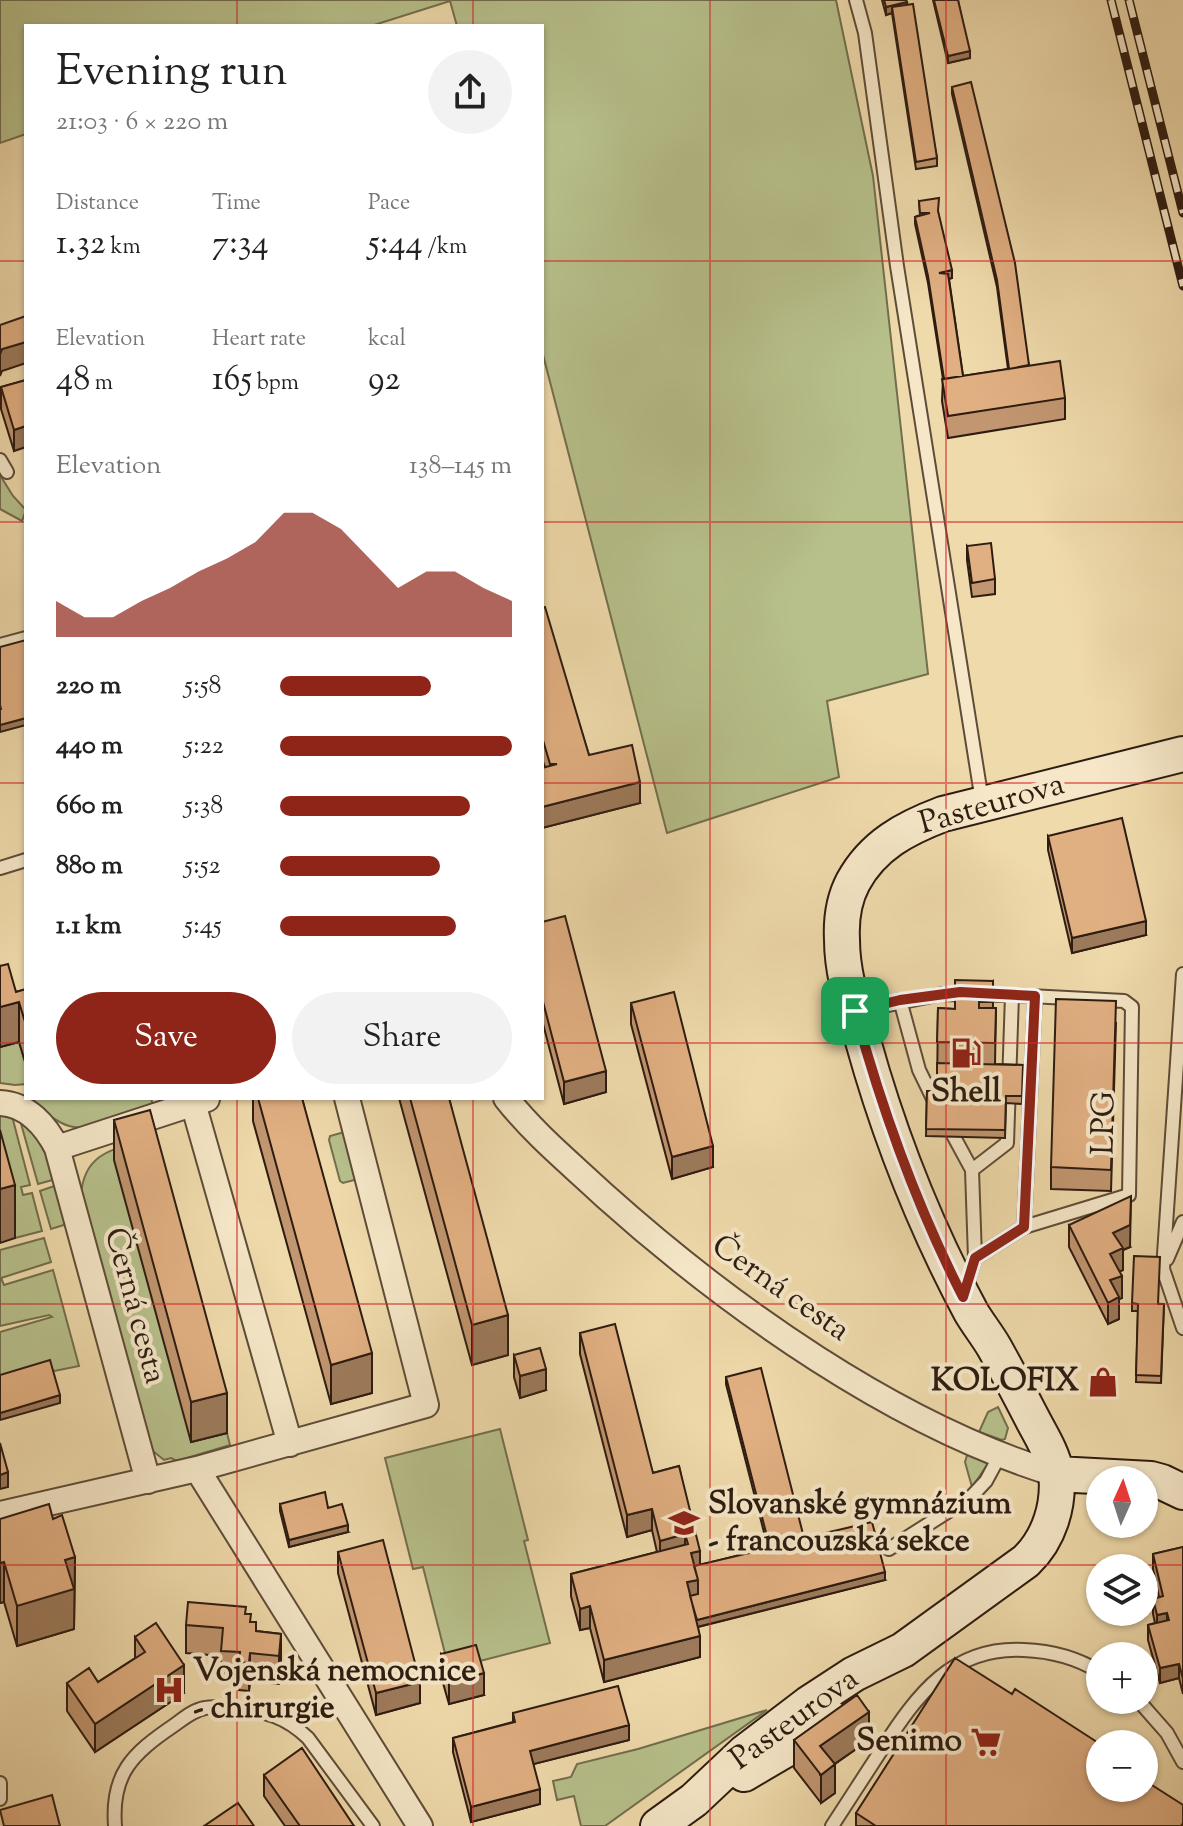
<!DOCTYPE html>
<meta charset="utf-8">
<style>
:root{--surface:#fff;--page:#f2f2f2;--text:#222;--muted:#767676;--accent:#8f2418}
body{margin:0;font-family:"Sorts Mill Goudy",serif;background:var(--page);color:var(--text);height:100vh;display:flex;flex-direction:column;font-size:30px;white-space:nowrap}
*{box-sizing:border-box;margin:0}
p{font-size:26px;color:var(--muted)}
.icon{flex:none;width:44px;height:44px;fill:none;stroke:currentColor;stroke-width:2;stroke-linecap:round;stroke-linejoin:round}
.map{position:relative;flex:1;overflow:hidden}
.drawer{position:absolute;left:24px;top:24px;width:520px;height:1076px;display:flex;flex-direction:column;background:var(--surface);border-radius:0px;box-shadow:0 2px 6px #0004}
.drawer>*{flex:none}
.needle{width:52px;rotate:3deg}
.tools{position:absolute;left:1086px;top:1466px;display:grid;gap:16px}
.tools a{display:grid;place-items:center;width:72px;height:72px;border-radius:50%;background:var(--surface);box-shadow:0 2px 6px #0004;font-size:40px}
.pin{position:absolute;display:grid;place-items:center;width:68px;height:68px;color:#fff;margin:-34px;border-radius:16px;box-shadow:0 4px 12px #0006}
.round{display:grid;place-items:center;flex:none;width:84px;height:84px;border-radius:42px;background:var(--page)}
.head{display:flex;align-items:center;justify-content:space-between;height:136px;padding:0 32px}
h1{font-size:44px;font-weight:600;line-height:60px}
.metrics{display:grid;grid-template-columns:repeat(3,1fr);gap:12px;height:136px;padding:8px 32px}
.metrics div{display:grid;align-content:center}
.metrics b{font-size:34px;font-weight:600}
.metrics small{font-size:22px;font-weight:400}
.metrics p{font-size:22px}
.chart{height:224px;padding:16px 32px}
.chart p{display:flex;justify-content:space-between}
.chart svg{width:100%;height:144px;margin-top:8px;fill:var(--accent);opacity:.7}
.button{display:flex;gap:16px;margin-top:auto;padding:16px 32px}
.button a{flex:1;height:92px;border-radius:48px;background:var(--accent);color:#fff;font-size:32px;font-weight:600;line-height:92px;text-align:center}
.button a+a{background:var(--page);color:var(--text)}
ul{padding:0 32px;list-style:none;font-size:26px}
li{display:grid;grid-template-columns:128px 96px 1fr;align-items:center;height:60px}
li i{height:20px;border-radius:10px;background:var(--accent)}
.map>svg:first-child{display:block}
.green{fill:#b7c08b;stroke:#726e4e;stroke-width:2}
.lines{fill:none;stroke-linecap:round;stroke-linejoin:round}
.lane-casing{stroke:#5e4c38;stroke-width:16}
.street-casing{stroke:#5e4c38;stroke-width:28}
.secondary-casing{stroke:#2e1c11;stroke-width:38}
.lane{stroke:#f5e7c8;stroke-width:12}
.street{stroke:#f5e7c8;stroke-width:24}
.secondary{stroke:#f5e7c8;stroke-width:34}
.rail-casing{stroke:#2e1c11;stroke-width:9}
.rail{stroke:#f5e7c8;stroke-width:6;stroke-dasharray:18;stroke-linecap:butt}
.wall{fill:#c19670;stroke:#2e1c11;stroke-width:2}
.shaded-wall{fill:#9d7a5b;stroke:#2e1c11;stroke-width:2}
.building{fill:#e0af82;stroke:#2e1c11;stroke-width:2}
.route-casing{stroke:#fff;stroke-width:16}
.route{stroke:#8f2418;stroke-width:10}
.grid{fill:none;stroke:#d62828;stroke-width:2;stroke-opacity:0.55}
.labels{text-anchor:middle;dominant-baseline:central;stroke-width:8;stroke-linejoin:round;paint-order:stroke}
.street-label{font-size:32px;fill:#2e1c11;stroke:#f5e7c8}
.poi-label{font-size:32px;font-weight:bold;fill:#2e1c11;stroke:#f5e7c8;text-anchor:end}
</style>
<div class="map">
<svg width="1183" height="1826" viewBox="0 0 1183 1826">
<rect width="100%" height="100%" fill="#efdaab"/>
<filter id="stains"><feTurbulence type="fractalNoise" baseFrequency=".0025" numOctaves="4"/><feColorMatrix values="0 0 0 0 .2 0 0 0 0 .09 0 0 0 0 .02 0 0 0 .5 -.17"/></filter>
<radialGradient id="worn" r=".72"><stop offset=".6" stop-color="#630" stop-opacity="0"/><stop offset="1" stop-color="#630" stop-opacity=".3"/></radialGradient>
<path class="green" d="M0,0h836l37,176 55,498 -101,27 12,76 -172,56 -125,-482v-325h-85l-7,-25 -79,25h-345v108l-26,9z
M0,475l13,21 13,14 -4,11 -22,-12z
M19,1042l7,23v19l-11,1 -15,-2v-36z
M27,1098h124l2,8c-22,7 -62,27 -84,20 -16,-5 -29,-19 -42,-28z
M0,1116h12l18,69 -9,2 2,8 9,-2 10,38 -27,7 -15,-54z
M20,1120l22,20 14,39 -18,5z
M348,1131l14,47 -19,5 -3,-2 -11,-41 1,-4z
M151,1138l40,304 36,-9 3,12 -53,16 -6,-3 -7,2 -11,-9 -5,-11 -67,-245c3,-44 35,-46 70,-57z
M57,1185l10,39 -16,5 -11,-38z
M44,1238l7,24 -50,16 3,7 49,-15 26,96 -79,16v-50l52,-15 -3,-2 -49,11v-76z
M998,1407l10,21 -3,11 -3,1 -23,-8 9,-20z
M500,1429l28,111 -4,1 26,102 -101,26 -26,-102 -10,2 -28,-111z
M968,1452l20,12 -16,23 -7,-25z
M767,1710l-162,116h-24l-7,-30 -17,4 -4,-19 18,-4 6,-13 61,-15z"/>
<g class="lines">
<g class="lane-casing">
<path id="lane" d="M856,0l9,33 32,233 85,535
M0,460l7,12
M0,645l26,-7
M0,868l26,-8
M1183,974l-20,295 20,59
M900,1000l19,70 17,35
M858,1011l84,-17 70,1 -5,148 -35,27 3,88 -9,28
M947,1124l25,46
M1024,1227l11,-231
M975,1258l49,-31 105,-32 3,-188 -8,-6 -112,-6
M1167,1259l16,-37
M889,1549l82,-52 15,-16 14,-26
M1138,1700l29,33 16,29
M0,1783v16
M115,1826c-4,-52 17,-72 58,-100 10,-7 20,-16 32,-18 10,-2 21,0 31,1 30,2 50,8 72,29l65,88
M832,1826c17,-26 33,-51 50,-77 35,-54 70,-103 142,-99 27,1 53,8 76,22"/>
</g>
<g class="street-casing">
<path id="street" d="M506,1098c29,37 65,66 99,98 124,111 291,230 451,278
M0,1103c27,1 46,23 57,45l91,333
M193,1103l97,341
M57,1148l150,-49
M197,1469l223,357
M0,1514l197,-45 229,-64 -79,-307"/>
</g>
<g class="secondary-casing">
<path id="secondary" d="M1056,1474l95,5 11,3 21,10
M744,1774l46,-27 41,-29
M658,1826l36,-26 51,-48 63,-48 46,-30 49,-24 123,-89c23,-22 34,-56 30,-89 -3,-17 -14,-35 -22,-50 -13,-25 -26,-50 -40,-75 -7,-12 -16,-23 -23,-35 -46,-86 -82,-177 -108,-271 -9,-32 -21,-66 -21,-101 -1,-19 2,-41 11,-58 20,-37 53,-54 90,-68l240,-60"/>
</g>
<use href="#lane" class="lane"/>
<use href="#street" class="street"/>
<use href="#secondary" class="secondary"/>
<g class="rail-casing">
<path id="rail" d="M1111,0l72,286
M1129,0l54,213"/>
</g>
<use href="#rail" class="rail"/>
</g>
<path class="wall" d="M882,0h24l31,158v8l-21,3 -24,-156 -6,2z
M933,0h25l12,58 -22,5z
M952,87l77,278 36,33v21l-117,19 -6,-37 1,-22 -15,-96 -13,-59v-7l5,-2 -1,-14 19,11 14,66 -3,1 14,97 45,-7 -11,-82 -45,-193z
M26,380l-12,71 -13,-42v-22z
M967,546l28,33v15l-23,3 -5,-37z
M542,608l47,147 51,48 -98,25v-60l3,-1 -3,-8z
M1048,836l98,99 -74,18 -24,-103z
M542,922l64,170 -42,12 -22,-84z
M0,966l16,26 10,-3v76l-7,-23 -19,5z
M993,981v27h3l-1,56 28,1 -1,39 -16,-1 -1,35 -79,-2 1,-45h10l1,-83 17,1z
M631,1003l82,164 -41,12 -41,-155z
M1116,1022l-5,169 -60,-2v-22z
M253,1098h49l70,295 -41,11 -78,-283z
M399,1098h50l59,257 -36,10z
M114,1120l113,313 -36,9 -77,-282z
M1069,1225l61,22 -7,3v20l-4,1 3,27 -3,1v20l-11,5 -39,-77z
M1132,1303l32,1 -3,79 -25,-1 2,-71h-6z
M580,1333l73,140 26,-7 21,99 68,-17 -42,-164v-7l78,161 81,42 -187,47 2,30 -96,25 -14,-54 -10,2 -9,-34v-22l86,-22 -5,-22 -25,7 -47,-183z
M514,1355l32,35 -26,8 -6,-21z
M280,1504l68,28 -59,15 -9,-36z
M0,1519h53l22,38 -1,72 -57,17 -13,-44 -4,1z
M1183,1547v147l-4,-16 -19,5 -12,-43v-15l7,-2 -2,-9v-15l6,-2 -6,-28v-15z
M338,1552l82,151 -44,12 -38,-142z
M246,1614l10,17 25,3v28l-2,22 -29,-3 -1,10 -10,-1v-10l-18,-1v-23l-35,-3v-28z
M135,1637l49,56 -89,59 -28,-41v-28l31,-1 37,-24z
M441,1654l43,41 -35,9 -8,-28z
M513,1713l116,27 -96,24 7,40 -69,18 -18,-70v-14l60,-16z
M794,1740h75l-34,24v29l-14,10 -27,-35z
M264,1775l90,51h-69l-21,-30z
M1100,1788l83,38h-327v-13z"/>
<path class="shaded-wall" d="M907,2v7l-15,-2v6l-6,2v-8z
M970,51v7l-22,5v-7z
M952,270v8l-13,3v-8z
M26,342v21l-24,8 -2,5v-22l2,-5z
M26,426v21l-12,4v-21z
M26,718v7l-26,7v-7z
M640,782v21l-98,25v-21z
M1146,921v14l-74,18v-15z
M19,1002v40l-19,5v-40z
M606,1071v21l-42,12v-22z
M713,1146v21l-41,12v-22z
M15,1185v53l-15,5v-54z
M1131,1196l-1,51 -7,3v20l-13,6v-22l3,-21z
M1122,1276v22l-3,1v20l-11,5v-21l2,-23z
M508,1315v40l-36,10v-40z
M372,1353v40l-41,11v-39z
M546,1369v21l-26,8v-22z
M227,1393v40l-36,9v-40z
M60,1395v8l-60,17v-7z
M8,1472v15l-8,2v-14z
M652,1509v21l-25,7v-22z
M348,1525v7l-59,15v-7z
M685,1534v22l-25,6v-21z
M700,1551v21l-7,2 -2,-21z
M75,1557l-1,72 -57,17v-40l48,-46z
M4,1562v40l-4,1v-40z
M885,1572v8l-192,48v-7z
M698,1580v21l-9,2 -2,-21z
M590,1606v22l-10,2v-21z
M1167,1613v14l-10,3v-15z
M281,1634v28l-2,22v-28z
M700,1636v21l-96,25v-22z
M250,1653v28l-1,10v-28z
M1179,1664v14l-19,5v-15z
M184,1665v28l-89,59v-28z
M484,1673v22l-35,9v-21z
M420,1682v21l-44,12v-22z
M869,1712v28l-49,34v-28z
M629,1725v15l-99,25v-14z
M835,1764v29l-14,10v-28z
M540,1789v15l-69,18v-15z"/>
<path class="building" d="M884,0h22l1,2 -21,5z
M934,0h24l12,51 -22,5z
M913,4l24,154 -21,4 -24,-155z
M971,82l44,181 14,102 -20,4 -12,-89 -45,-193z
M939,198l-1,13 14,59 -13,3 9,1 15,102 -19,3 -16,-103 -13,-59 15,-4h-10l-1,-12z
M26,316v26l-24,7 -2,5v-29z
M1060,361l5,37 -117,18 -6,-37z
M26,380v46l-12,4 -13,-43z
M991,543l4,36 -23,4 -5,-37z
M545,607l44,148 43,-10 8,37 -98,25v-39l15,-4h-7l-8,-27v-129z
M26,640v78l-26,7v-16h1l-1,-4v-58z
M1122,818l24,103 -74,17 -24,-102z
M565,916l41,155 -42,11 -22,-84v-76z
M8,964l8,28 10,-3v36l-7,-23 -19,5v-41z
M955,980l38,1v21h-14v6h17l-1,35 -58,-1 1,-34 17,1z
M674,992l39,154 -41,11 -41,-154z
M1056,999l60,2 -5,169 -60,-3z
M937,1063l86,2 -1,31h-16l-1,34 -79,-1 1,-38h10z
M258,1098h44l70,255 -41,12z
M410,1098h39l59,217 -36,10z
M150,1110l77,283 -36,9 -77,-282z
M0,1130l15,55 -15,4z
M1131,1196l-1,29 -17,8 10,15 -13,6 12,22 -12,4 9,17 -11,6 -39,-78z
M1134,1256l26,1 -2,47h6l-3,72 -25,-1 2,-71 -6,-1z
M615,1324l38,149 26,-7 21,85 -9,2 7,27 -11,2 13,54 -96,24 -14,-54 -10,3 -9,-35 117,-30 -3,-10 -25,7 -8,-32 -25,6 -47,-182z
M540,1348l6,21 -26,7 -6,-21z
M50,1360l10,35 -60,18v-38z
M761,1368l43,170 68,-16 13,50 -188,48 -7,-24 8,-2v-14l-4,-14 76,-18 -44,-171z
M0,1443l8,29 -8,3z
M325,1492l3,16 14,-4 6,21 -59,15 -9,-36z
M49,1504l4,15 9,-4 13,42 -10,3 9,29 -57,17 -13,-44 -4,1v-44z
M383,1540l37,142 -44,11 -38,-141z
M1183,1547v132l-4,-15 -19,4 -12,-43 21,-5 -2,-7 -10,2 -4,-16 10,-3 -10,-42z
M188,1602l58,5 -1,7h6l-1,8h6v9l25,3 -2,22 -29,-3 -1,10 -10,-1 1,-10 -19,-1 2,-23 -37,-3z
M156,1623l28,42 -89,59 -28,-41 22,-15 9,14 47,-30 -10,-15z
M476,1645l8,28 -35,10 -8,-29z
M955,1658l57,36 3,-5 85,55v44h44v-8l39,25v18l-2,3h-305l-20,-13z
M618,1686l11,39 -99,26 10,38 -69,18 -18,-69 62,-16 -2,-9z
M857,1695l12,17 -49,34 15,18 -14,11 -27,-35z
M302,1748l52,78h-54l-36,-51z
M52,1795l8,31h-56l-4,-16z
M238,1803l16,23h-50z"/>
<g class="lines">
<g class="route-casing">
<path id="route" d="M960,992l75,4 -11,231 -49,31 -12,39c-47,-92 -81,-187 -108,-286l45,-11z"/>
</g>
<use href="#route" class="route"/>
</g>
<path class="grid" d="M237,0v26M473,0v26M710,0v1826M946,0v1826M0,261h26M542,261h641M0,522h26M542,522h641M0,783h26M542,783h641M0,1043h26M542,1043h641M237,1098v728M473,1098v728M0,1304h1183M0,1565h1183"/>
<defs>
<g id="fuel-bare" transform="scale(2.4)"><path d="M-5.5-6h7V0h2V4h1.3V-2.5L3-4.5l.8-.8L6-3V5H2.5V1h-1V6h-7ZM-4.2-4.7v3.2H.2V-4.7Z" fill="#8f2418" stroke="#f5e7c8" stroke-width="2.5" paint-order="stroke"/></g>
<g id="shop-bare" transform="scale(2.4)"><path d="M-5-2.5h2.3a2.7 3.5 0 0 1 5.4 0H5L5.5 6h-11ZM-1.5-2.5h3a1.5 2.3 0 0 0-3 0Z" fill="#8f2418" stroke="#f5e7c8" stroke-width="2.5" paint-order="stroke"/></g>
<g id="university-bare" transform="scale(2.4)"><path d="M0-5L7-2L0 1L-7-2ZM-4 1L0 2.5L4 1V4Q0 6-4 4Z" fill="#8f2418" stroke="#f5e7c8" stroke-width="2.5" paint-order="stroke"/></g>
<g id="hospital-bare" transform="scale(2.4)"><path d="M-5-5h3v3.5h4V-5h3V5h-3V1.5h-4V5h-3Z" fill="#8f2418" stroke="#f5e7c8" stroke-width="2.5" paint-order="stroke"/></g>
<g id="supermarket-bare" transform="scale(2.4)"><path d="M-6-5.5h2.5l.6 2H6L4.5 2H-2.5L-4.4-4H-6ZM-1.5 3.2a1.3 1.3 0 1 0 .1 0ZM3 3.2a1.3 1.3 0 1 0 .1 0Z" fill="#8f2418" stroke="#f5e7c8" stroke-width="2.5" paint-order="stroke"/></g>
</defs>
<g fill-rule="evenodd">
<use href="#fuel-bare" x="966" y="1053"/>
<use href="#shop-bare" x="1103" y="1382"/>
<use href="#university-bare" x="684" y="1523"/>
<use href="#hospital-bare" x="169" y="1690"/>
<use href="#supermarket-bare" x="986" y="1742"/>
</g>
<g class="labels">
<g class="street-label">
<text transform="translate(992 805) rotate(-16)">Pasteurova</text>
<text transform="translate(1105 1123) rotate(-89)">LPG</text>
<text transform="translate(780 1289) rotate(35)">Černá cesta</text>
<text transform="translate(134 1306) rotate(75)">Černá cesta</text>
<text transform="translate(795 1720) rotate(-36)">Pasteurova</text>
</g>
<g class="poi-label">
<text x="966" y="1093" text-anchor="middle">Shell</text>
<text x="1079" y="1382">KOLOFIX</text>
<text x="708" y="1505" text-anchor="start">Slovanské gymnázium<tspan x="708" dy="37">- francouzská sekce</tspan></text>
<text x="193" y="1672" text-anchor="start">Vojenská nemocnice<tspan x="193" dy="37">- chirurgie</tspan></text>
<text x="962" y="1742">Senimo</text>
</g>
</g>
<rect width="100%" height="100%" filter="url(#stains)"/>
<rect width="100%" height="100%" fill="url(#worn)"/>
</svg>
<div class="tools">
<a><svg class="needle" viewBox="-14 -14 28 28"><path d="M0-13l5 13h-10z" fill="#e53935"/><path d="M0 13l5-13h-10z" fill="#767676"/></svg></a>
<a><svg class="icon" aria-label="layers" viewBox="0 0 24 24"><path d="M12 4l9 5-9 5-9-5zM3 14l9 5 9-5"/></svg></a>
<a>+</a>
<a>−</a>
</div>
<div class="pin" style="left:855px;top:1011px;background:#1e9e55"><svg class="icon" aria-label="arrive" viewBox="0 0 24 24"><path d="M6 21V4h12l-3 4 3 4H6"/></svg></div>
<section class="drawer">
<div class="head"><div><h1>Evening run</h1><p>21:03 · 6 × 220 m</p></div><a class="round"><svg class="icon" aria-label="share" viewBox="0 0 24 24"><path d="M12 15V3M7 8l5-5 5 5M5 13v7h14v-7"/></svg></a></div>
<div class="metrics">
<div><p>Distance</p><b>1.32<small> km</small></b></div>
<div><p>Time</p><b>7:34</b></div>
<div><p>Pace</p><b>5:44<small> /km</small></b></div>
</div>
<div class="metrics">
<div><p>Elevation</p><b>48<small> m</small></b></div>
<div><p>Heart rate</p><b>165<small> bpm</small></b></div>
<div><p>kcal</p><b>92</b></div>
</div>
<div class="chart"><p><span>Elevation</span>138–145 m</p>
<svg viewBox="0 0 160 44" preserveAspectRatio="none"><path d="M0 44V33L10 38L20 38L30 33L40 29L50 24L60 20L70 15L80 6L90 6L100 11L110 20L120 29L130 24L140 24L150 29L160 33V44z"/></svg>
</div>
<ul>
<li><b>220 m</b>5:58<i style="width:65%"></i></li>
<li><b>440 m</b>5:22<i style="width:100%"></i></li>
<li><b>660 m</b>5:38<i style="width:82%"></i></li>
<li><b>880 m</b>5:52<i style="width:69%"></i></li>
<li><b>1.1 km</b>5:45<i style="width:76%"></i></li>
</ul>
<div class="button"><a>Save</a><a>Share</a></div>
</section>
</div>
